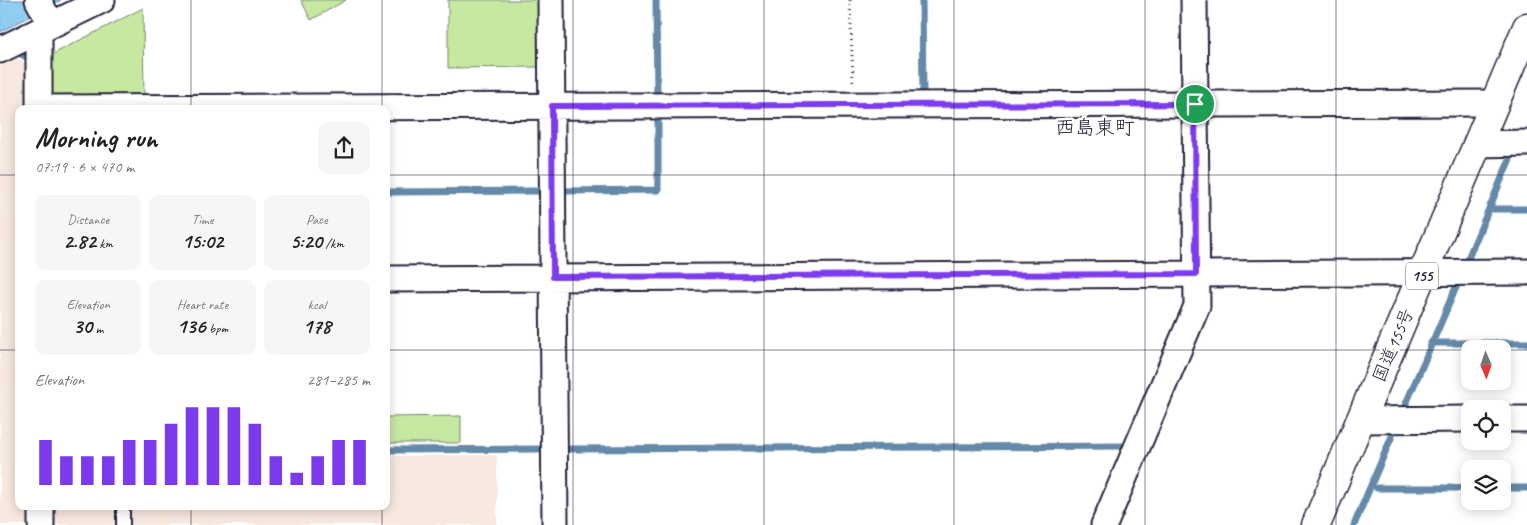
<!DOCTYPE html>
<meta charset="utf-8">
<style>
:root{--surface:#fff;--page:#f6f6f6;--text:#222;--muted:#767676;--accent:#7c3aed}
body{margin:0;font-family:Caveat,"Klee One",sans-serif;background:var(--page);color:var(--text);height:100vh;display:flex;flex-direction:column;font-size:19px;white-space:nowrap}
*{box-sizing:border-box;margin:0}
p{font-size:16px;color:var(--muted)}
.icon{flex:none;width:28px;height:28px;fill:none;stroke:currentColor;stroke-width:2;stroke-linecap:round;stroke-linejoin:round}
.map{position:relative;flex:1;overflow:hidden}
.drawer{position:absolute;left:15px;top:105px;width:375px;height:405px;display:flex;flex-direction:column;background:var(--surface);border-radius:10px;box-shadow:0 2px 12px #0003}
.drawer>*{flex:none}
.needle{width:32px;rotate:178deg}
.buttons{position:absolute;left:1461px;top:340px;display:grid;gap:10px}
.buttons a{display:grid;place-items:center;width:50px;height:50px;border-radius:10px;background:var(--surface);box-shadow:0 2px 12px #0003;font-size:25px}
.pin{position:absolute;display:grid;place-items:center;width:42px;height:42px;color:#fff;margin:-21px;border:2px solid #fff;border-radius:50%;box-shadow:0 1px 5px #0007}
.round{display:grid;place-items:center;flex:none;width:52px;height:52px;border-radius:10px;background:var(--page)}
.overview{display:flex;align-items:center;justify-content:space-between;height:85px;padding:0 20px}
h1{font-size:28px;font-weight:700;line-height:38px}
.stats{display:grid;grid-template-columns:repeat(3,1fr);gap:8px;height:85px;padding:5px 20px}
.stats div{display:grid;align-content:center;border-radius:10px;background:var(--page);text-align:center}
.stats b{font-size:21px;font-weight:700}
.stats small{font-size:14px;font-weight:400}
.stats p{font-size:14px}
.chart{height:140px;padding:10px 20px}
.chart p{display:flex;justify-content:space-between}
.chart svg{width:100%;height:90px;margin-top:5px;stroke:var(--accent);stroke-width:6}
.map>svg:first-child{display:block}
.built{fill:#f7e8e0}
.green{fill:#c7e8a1;stroke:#74856e}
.water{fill:#91cdf1;stroke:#6589a8}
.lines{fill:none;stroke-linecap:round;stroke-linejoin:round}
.stream{stroke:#6589a8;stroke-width:7}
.lane-casing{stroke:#22223b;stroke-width:16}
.street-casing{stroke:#22223b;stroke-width:29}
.highway-casing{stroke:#22223b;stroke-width:31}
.path{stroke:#22223b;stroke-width:3;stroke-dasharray:1 4;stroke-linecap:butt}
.lane{stroke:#fff;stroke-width:12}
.street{stroke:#fff;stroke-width:25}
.highway{stroke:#fff;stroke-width:28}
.route-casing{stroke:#fff;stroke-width:10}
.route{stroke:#7c3aed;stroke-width:6}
.grid{fill:none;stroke:#22223b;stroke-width:1;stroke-opacity:0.55}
.labels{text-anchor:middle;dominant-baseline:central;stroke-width:5;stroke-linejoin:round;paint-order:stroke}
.shield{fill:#fff;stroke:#646476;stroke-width:1}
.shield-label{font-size:16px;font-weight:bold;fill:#22223b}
.street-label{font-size:18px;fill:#22223b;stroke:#fff}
.quarter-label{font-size:20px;fill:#22223b;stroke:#fff}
</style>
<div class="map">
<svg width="1527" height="525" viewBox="0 0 1527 525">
<rect width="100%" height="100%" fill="#fff"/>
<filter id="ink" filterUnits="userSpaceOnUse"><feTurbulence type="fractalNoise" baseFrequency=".02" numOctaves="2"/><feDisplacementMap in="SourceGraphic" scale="10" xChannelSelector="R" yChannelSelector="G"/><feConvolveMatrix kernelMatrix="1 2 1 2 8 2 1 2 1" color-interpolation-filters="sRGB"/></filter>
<g filter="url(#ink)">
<path class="built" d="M16,58l10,5v46h-7v397h9v19h-28v-458z
M497,455v70h-448v-19h337v-50z"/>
<path class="green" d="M301,0h45l-35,20z
M448,0h93l-1,67 -92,1z
M143,8l1,94 -92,1 -7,-45z
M461,416v27h-75v-26z"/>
<path class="water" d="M0,0h61l-61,32z"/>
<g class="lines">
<path class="stream" d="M656,0l1,98
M922,0l1,97
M12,55l5,-3 12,6v5
M562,191l96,-1v-78
M386,192l153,-1
M1489,209h38
M1466,263l46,-109
M1431,343h96
M1405,406l55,-128
M567,449l560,-3
M386,450l155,-1
M1377,488h93
M1502,488h25
M1354,525l41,-96"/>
<g class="lane-casing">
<path id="lane" d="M123,506v19"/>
</g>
<g class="street-casing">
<path id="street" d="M38,0l7,13 9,10
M551,0l4,525
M0,50l102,-50
M39,108l1456,-5
M39,109v-78
M1477,144l50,-1
M386,279l1141,-7
M1502,419h25
M1361,420l109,-1
M41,506v19
M1104,525l93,-219 -3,-306"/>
</g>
<g class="highway-casing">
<path id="highway" d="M1316,525l211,-498"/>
</g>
<path class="path" d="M850,0l3,82"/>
<use href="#lane" class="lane"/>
<use href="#street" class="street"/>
<use href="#highway" class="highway"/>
</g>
</g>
<g class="lines" filter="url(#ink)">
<g class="route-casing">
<path id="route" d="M1195,104l1,170 -643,3 -1,-171z"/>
</g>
<use href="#route" class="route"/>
</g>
<path class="grid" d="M191,0v109M382,0v109M573,0v525M764,0v525M954,0v525M1145,0v525M1336,0v525M0,175h19M386,175h1141M0,350h19M386,350h1084M1502,350h25M191,506v19M382,506v19"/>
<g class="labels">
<rect class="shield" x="1406" y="262.5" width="32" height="27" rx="4"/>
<g class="shield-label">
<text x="1422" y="276">155</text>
</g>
<g class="street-label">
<text transform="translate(1393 345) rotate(-67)">国道155号</text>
</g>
<g class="quarter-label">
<text x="1095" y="127">西島東町</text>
</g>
</g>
</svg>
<div class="buttons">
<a><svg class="needle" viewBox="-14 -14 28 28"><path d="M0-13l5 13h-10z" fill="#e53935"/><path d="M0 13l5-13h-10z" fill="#767676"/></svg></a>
<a><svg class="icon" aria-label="locate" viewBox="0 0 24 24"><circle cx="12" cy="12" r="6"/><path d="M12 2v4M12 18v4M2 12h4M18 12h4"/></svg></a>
<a><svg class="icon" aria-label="layers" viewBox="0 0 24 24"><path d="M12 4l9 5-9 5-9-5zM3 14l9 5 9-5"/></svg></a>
</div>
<div class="pin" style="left:1195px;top:104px;background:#1e9e55"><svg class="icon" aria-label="arrive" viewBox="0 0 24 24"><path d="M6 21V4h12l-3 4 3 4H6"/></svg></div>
<section class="drawer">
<div class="overview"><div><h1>Morning run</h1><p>07:19 · 6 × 470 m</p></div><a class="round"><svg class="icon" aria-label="share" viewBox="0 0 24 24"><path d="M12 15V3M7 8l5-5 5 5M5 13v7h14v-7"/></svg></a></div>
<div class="stats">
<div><p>Distance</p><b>2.82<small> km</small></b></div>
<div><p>Time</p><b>15:02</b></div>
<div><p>Pace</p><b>5:20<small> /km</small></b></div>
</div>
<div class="stats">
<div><p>Elevation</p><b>30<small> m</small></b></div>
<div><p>Heart rate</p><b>136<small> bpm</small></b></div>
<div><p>kcal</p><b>178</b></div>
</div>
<div class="chart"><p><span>Elevation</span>281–285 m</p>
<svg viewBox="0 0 160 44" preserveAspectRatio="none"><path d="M5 44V22M15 44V30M25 44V30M35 44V30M45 44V22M55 44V22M65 44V14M75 44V6M85 44V6M95 44V6M105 44V14M115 44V30M125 44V38M135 44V30M145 44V22M155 44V22"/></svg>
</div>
</section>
</div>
